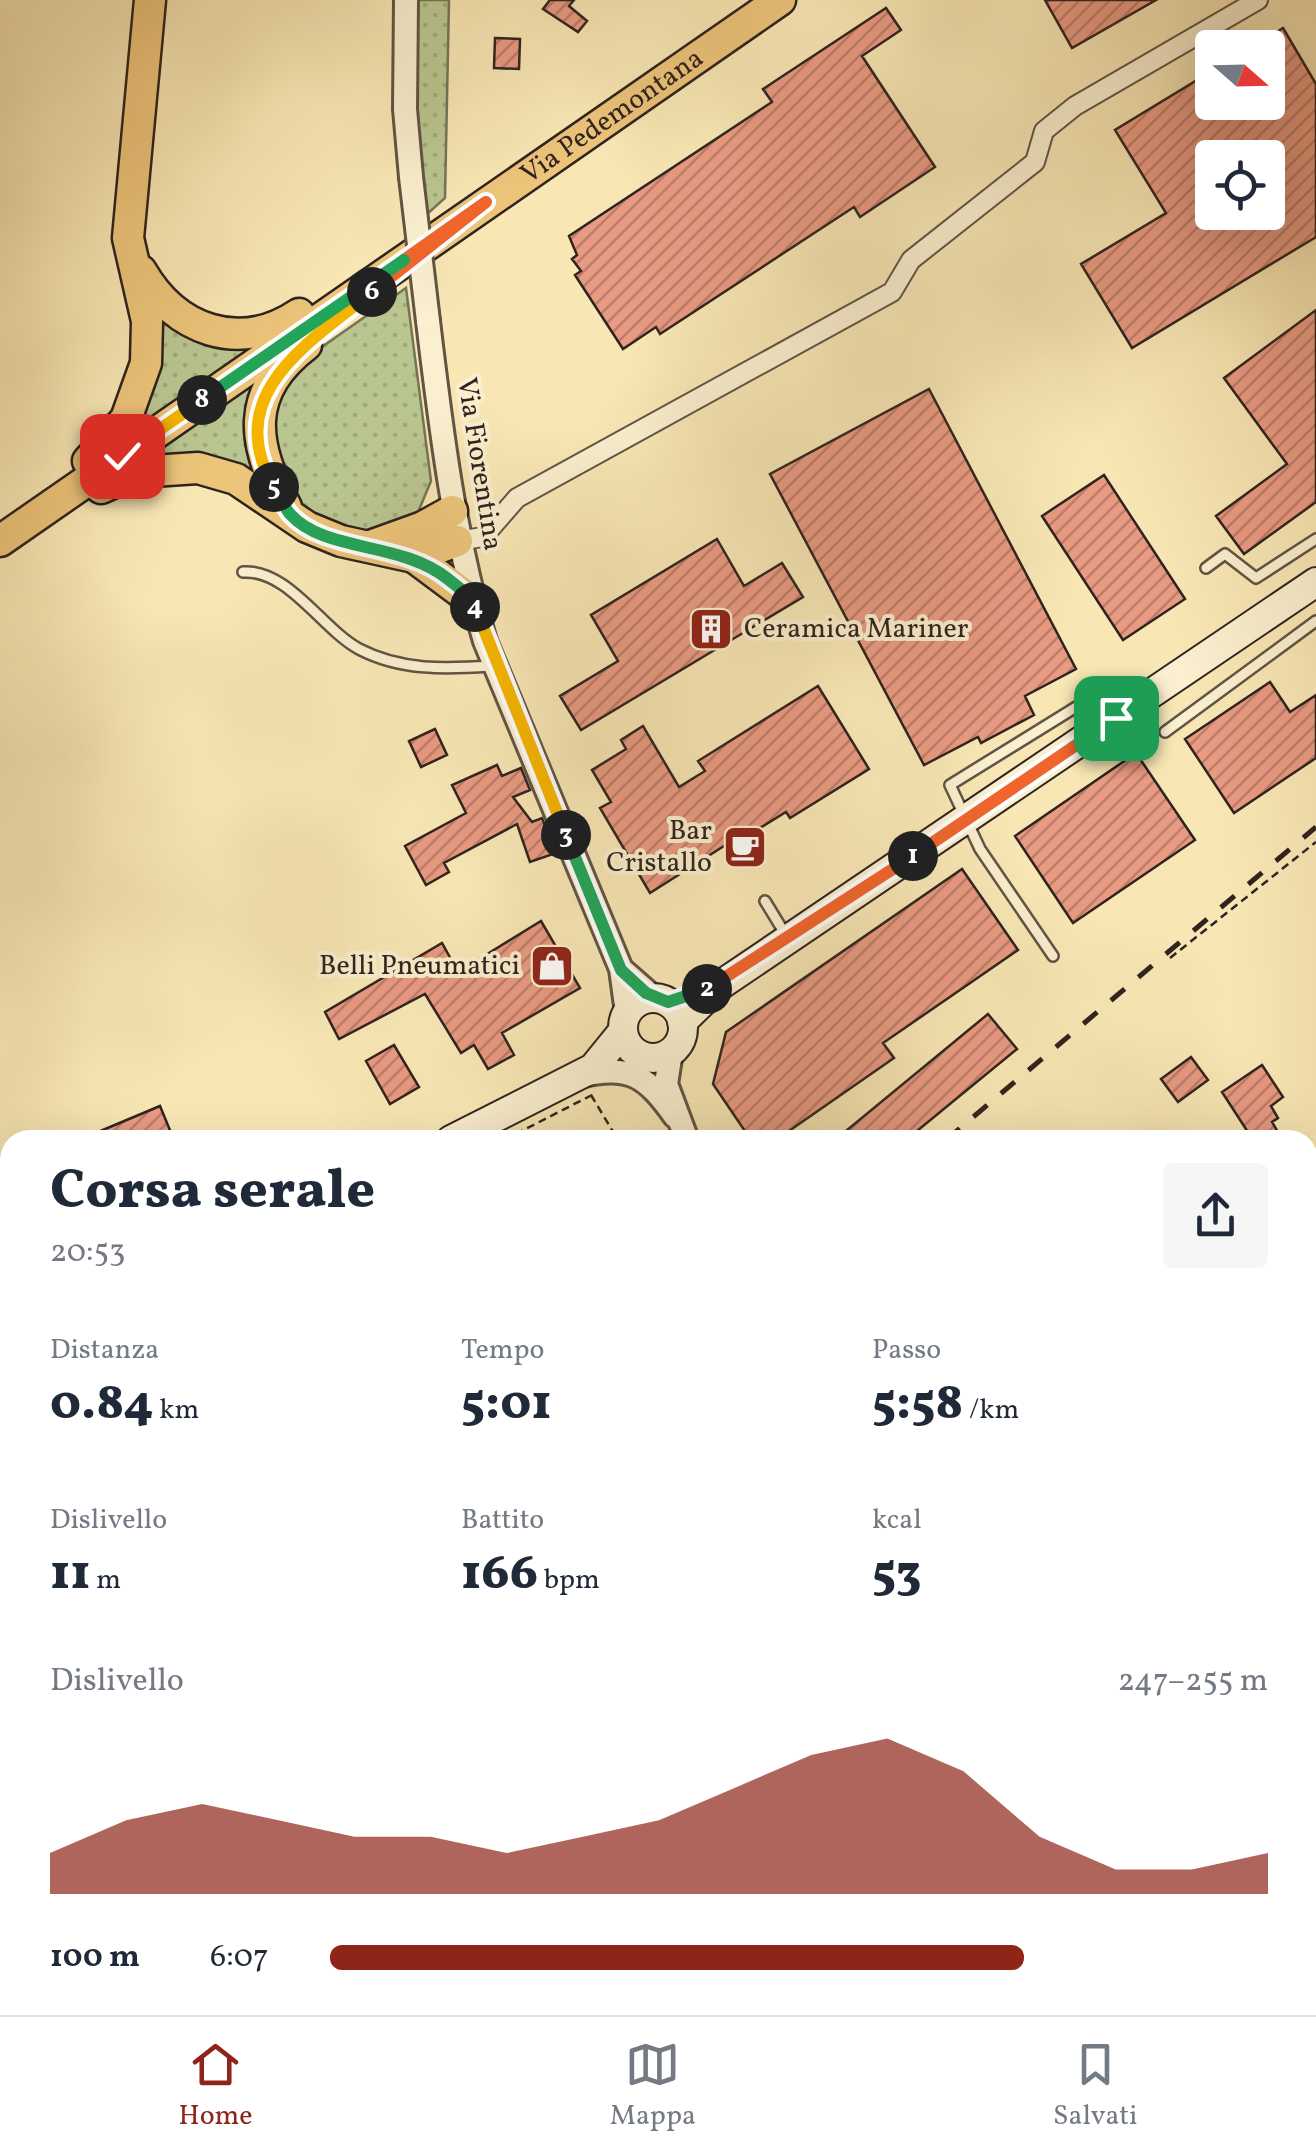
<!DOCTYPE html>
<html lang="it">
<meta charset="utf-8">
<style>
:root{--surface:#fff;--page:#f6f6f7;--text:#1f2937;--muted:#747a83;--line:#e0e1e3;--accent:#8f2418}
body{margin:0;font-family:Vollkorn,serif;background:var(--page);color:var(--text);height:100vh;display:flex;flex-direction:column;font-size:38px;white-space:nowrap}
*{box-sizing:border-box;margin:0}
p{font-size:32px;color:var(--muted)}
.icon{flex:none;width:55px;height:55px;fill:none;stroke:currentColor;stroke-width:2;stroke-linecap:round;stroke-linejoin:round}
.map{position:relative;flex:1;overflow:hidden}
.drawer{position:absolute;left:0px;top:1130px;width:1318px;height:885px;display:flex;flex-direction:column;background:var(--surface);border-radius:30px 30px 0 0;box-shadow:0 10px 40px #0002}
.drawer>*{flex:none}
.needle{width:65px;rotate:110deg}
.buttons{position:absolute;left:1195px;top:30px;display:grid;gap:20px}
.buttons a{display:grid;place-items:center;width:90px;height:90px;border-radius:10px;background:var(--surface);box-shadow:0 10px 40px #0002;font-size:50px}
.pin{position:absolute;display:grid;place-items:center;width:85px;height:85px;color:#fff;margin:-42px;border-radius:20px;box-shadow:0 5px 15px #0006}
.km{position:absolute;width:50px;height:50px;margin:-25px;border-radius:50%;background:#222;color:#fff;font-size:28px;line-height:50px;text-align:center}
.round{display:grid;place-items:center;flex:none;width:105px;height:105px;border-radius:10px;background:var(--page)}
.head{display:flex;align-items:center;justify-content:space-between;height:170px;padding:0 50px}
h1{font-size:55px;font-weight:800;line-height:75px}
.figures{display:grid;grid-template-columns:repeat(3,1fr);gap:15px;height:170px;padding:10px 50px}
.figures div{display:grid;align-content:center}
.figures b{font-size:50px;font-weight:800}
.figures small{font-size:28px;font-weight:400}
.figures p{font-size:28px}
.chart{height:280px;padding:20px 50px}
.chart p{display:flex;justify-content:space-between}
.chart svg{width:100%;height:180px;margin-top:10px;fill:var(--accent);opacity:.7}
ul{padding:0 50px;list-style:none;font-size:32px}
li{display:grid;grid-template-columns:160px 120px 1fr;align-items:center;height:75px}
li i{height:25px;border-radius:12px;background:var(--accent)}
.tab-bar{display:flex;justify-content:space-around;align-items:center;height:140px;border-top:2px solid var(--line);background:var(--surface);font-size:28px;color:var(--muted)}
.tab-bar a{display:grid;justify-items:center;gap:5px}
.tab-bar .active{color:var(--accent)}
.map>svg:first-child{display:block}
.grass{fill:url(#grass-dots);stroke:#747457;stroke-width:2.5}
.green{fill:#bac690;stroke:#747457;stroke-width:2.5}
.building{fill:url(#building-hatch);stroke:#2f231e;stroke-width:2.5;fill-rule:evenodd}
.lines{fill:none;stroke-linecap:round;stroke-linejoin:round}
.service-casing{stroke:#615444;stroke-width:14}
.minor-casing{stroke:#615444;stroke-width:22}
.tertiary-casing{stroke:#615444;stroke-width:28}
.secondary-casing{stroke:#2f231e;stroke-width:32}
.primary-casing{stroke:#2f231e;stroke-width:35}
.path{stroke:#2f231e;stroke-width:2.5;stroke-dasharray:8 5;stroke-linecap:butt}
.service{stroke:#faefcf;stroke-width:9}
.minor{stroke:#faefcf;stroke-width:18}
.tertiary{stroke:#faefcf;stroke-width:22}
.secondary{stroke:#faefcf;stroke-width:28}
.primary{stroke:#ecc47a;stroke-width:30}
.rail{stroke:#2f231e;stroke-width:5;stroke-dasharray:18 18;stroke-linecap:butt}
.tertiary-bridge-casing{stroke:#615444;stroke-width:28;stroke-linecap:butt}
.tertiary-bridge{stroke:#faefcf;stroke-width:22}
.split-1-casing{stroke:#fff;stroke-width:20}
.split-2-casing{stroke:#fff;stroke-width:20}
.split-3-casing{stroke:#fff;stroke-width:20}
.split-4-casing{stroke:#fff;stroke-width:20}
.split-5-casing{stroke:#fff;stroke-width:20}
.split-6-casing{stroke:#fff;stroke-width:20}
.split-7-casing{stroke:#fff;stroke-width:20}
.split-8-casing{stroke:#fff;stroke-width:20}
.split-9-casing{stroke:#fff;stroke-width:20}
.split-1{stroke:#f0652b;stroke-width:12}
.split-2{stroke:#f0652b;stroke-width:12}
.split-3{stroke:#22a559;stroke-width:12}
.split-4{stroke:#f5b400;stroke-width:12}
.split-5{stroke:#22a559;stroke-width:12}
.split-6{stroke:#f5b400;stroke-width:12}
.split-7{stroke:#f0652b;stroke-width:12}
.split-8{stroke:#22a559;stroke-width:12}
.split-9{stroke:#f5b400;stroke-width:12}
.labels{text-anchor:middle;dominant-baseline:central;stroke-width:8;stroke-linejoin:round;paint-order:stroke}
.street-label{font-size:28px;fill:#2f231e;stroke:#faefcf}
.poi-label{font-size:28px;fill:#2f231e;stroke:#faefcf;text-anchor:end}
</style>
<div class="map">
<svg width="1316" height="2015" viewBox="0 0 1316 2015">
<defs>
<pattern id="grass-dots" width="8" height="8" patternUnits="userSpaceOnUse" patternTransform="scale(2.5)"><rect width="8" height="8" fill="#bac690"/><path d="M2 2h.1M6 6h.1" fill="none" stroke="#a0aa7c" stroke-width="1.8" stroke-linecap="round"/></pattern>
<pattern id="building-hatch" width="6" height="6" patternUnits="userSpaceOnUse" patternTransform="scale(2.5)"><rect width="6" height="6" fill="#e99a82"/><path d="M-1 1l2-2M0 6l6-6M5 7l2-2" fill="none" stroke="#bd7d6a"/></pattern>
</defs>
<rect width="100%" height="100%" fill="#f8e7b5"/>
<filter id="stains"><feTurbulence type="fractalNoise" baseFrequency=".002" numOctaves="4"/><feColorMatrix values="0 0 0 0 .2 0 0 0 0 .09 0 0 0 0 .02 0 0 0 .5 -.17"/></filter>
<radialGradient id="worn" r=".72"><stop offset=".6" stop-color="#630" stop-opacity="0"/><stop offset="1" stop-color="#630" stop-opacity=".3"/></radialGradient>
<path class="grass" d="M413,0h36l-4,198 -20,18 -14,-116z
M406,288l25,193 -15,36 -39,18 -34,-3 -46,-27 -26,-48 5,-56 26,-40z
M154,308c40,27 57,43 108,37l-136,93z
M267,375l-2,110 -131,-17z"/>
<path class="green" d="M414,2005h298l-8,9 -22,1h-259z"/>
<path class="building" d="M550,0h24l-5,6 18,15 -9,11 -35,-23z
M1045,0h111l-84,48z
M886,8l15,22 -39,26 73,111 -75,50 -6,-10 -194,127 -4,-7 -33,22 -48,-74 6,-4 -9,-12 5,-4 -8,-19 203,-134 -9,-13z
M1283,28l33,56v153l-184,111 -51,-84 85,-51 -51,-83 97,-59v31h56v-54h-17zM1212,158h56v54h-56z
M495,38l25,1 -1,30 -25,-1z
M1316,310v192l-72,52 -28,-38 71,-52 -63,-86z
M929,389l147,280 -51,27 9,19 -53,28 -3,-6 -54,28 -154,-291z
M1104,475l81,124 -62,41 -81,-124z
M717,539l27,47 38,-23 21,34 -222,133 -21,-34 58,-35 -27,-46z
M1270,682l20,30 26,-17v63l-82,55 -49,-74z
M818,686l51,83 -79,49 -4,-6 -60,37 -2,-3 -74,47 -50,-85 11,-6 -19,-32 34,-21 -5,-9 22,-14 36,61 26,-16 -7,-10z
M435,729l12,26 -26,12 -12,-26z
M1136,753l59,87 -122,83 -58,-87z
M497,765l5,11 19,-8 9,22 -17,7 19,25 10,-4 14,35 -26,9 -13,-38 -73,39 5,9 -23,13 -21,-39 61,-33 -14,-28z
M962,869l56,81 -135,93 11,15 -118,82h-25l-38,-56 13,-52z
M541,921l39,67 -78,45 12,22 -26,14 -14,-24 -13,8 -36,-59 -86,45 -14,-27 117,-69 16,29z
M988,1014l29,35 -111,91h-71z
M394,1045l25,42 -29,17 -24,-43z
M1191,1057l17,23 -30,22 -17,-23z
M1262,1065l21,32 -12,9 7,12 -6,4 6,10 -13,8h-12l-31,-48z
M160,1106l14,34h-95z"/>
<g class="lines">
<g class="service-casing">
<path id="service" d="M1206,568l19,-14 31,24 60,-39
M243,572c45,-3 79,57 116,77 42,22 87,20 132,17
M1165,732l151,-111
M765,901l22,36
M1053,956l-73,-107 -30,-64 152,-94 13,25"/>
</g>
<g class="minor-casing">
<path id="minor" d="M457,541l26,-4 34,-39 375,-206 19,-32 124,-98 9,-31 31,-25 183,-106
M1308,1941l8,9
M0,1977l10,-9
M1308,1983l8,-2
M54,2005l9,10
M814,2005l13,10
M737,2015l12,-10
M1005,2015l9,-10
M1232,2015l11,-10"/>
</g>
<g class="tertiary-casing">
<path id="tertiary" d="M406,0l-1,109 6,68
M428,321c13,109 26,215 57,320l136,328 6,44
M621,969l33,29
M671,1052l-5,32 21,56
M580,1076c50,-13 67,1 95,40
M1308,1715l8,8"/>
</g>
<g class="secondary-casing">
<path id="secondary" d="M623 1028a30 30 0 1 1 60 0a30 30 0 1 1-60 0Z
M682,1022l37,-36 597,-404
M451,1140l142,-72 30,-37
M0,1302l10,-4"/>
</g>
<g class="primary-casing">
<g id="primary">
<path d="M141,271c34,59 98,83 158,43"/>
<path d="M88,461l38,-42 20,-56 1,-42 -19,-83 22,-238"/>
<path d="M101,488l36,-16 61,-4 38,11 71,48 34,14 73,16 43,-16"/>
<path d="M286,507c-34,-62 -42,-115 20,-162"/>
<path id="s1" d="M0,541l780,-541"/>
<path d="M373,545l50,-18 29,-16"/>
<path d="M414,557l59,44"/>
</g>
</g>
<path class="path" d="M1170,958l146,-116
M591,1095l27,45
M504,1140l88,-45
M1309,1741l7,7"/>
<use href="#service" class="service"/>
<use href="#minor" class="minor"/>
<use href="#tertiary" class="tertiary"/>
<use href="#secondary" class="secondary"/>
<use href="#primary" class="primary"/>
<path class="rail" d="M946,1140l370,-313
M0,1874l10,-7"/>
<g class="tertiary-bridge-casing">
<path id="tertiary-bridge" d="M411,177l17,144"/>
</g>
<use href="#tertiary-bridge" class="tertiary-bridge"/>
</g>
<g class="lines">
<g class="split-1-casing">
<path id="split-1" d="M913,856l203,-138"/>
</g>
<g class="split-2-casing">
<path id="split-2" d="M707,989l206,-133"/>
</g>
<g class="split-3-casing">
<path id="split-3" d="M566,835l55,135 25,23 22,9 39,-13"/>
</g>
<g class="split-4-casing">
<path id="split-4" d="M475,607l91,228"/>
</g>
<g class="split-5-casing">
<path id="split-5" d="M274,487c5,8 10,20 16,27 35,39 111,27 158,65 10,8 22,16 27,28"/>
</g>
<g class="split-6-casing">
<path id="split-6" d="M274,487c-54,-93 36,-145 98,-195"/>
</g>
<g class="split-7-casing">
<path id="split-7" d="M372,292l114,-90 -82,58"/>
</g>
<g class="split-8-casing">
<path id="split-8" d="M202,400l202,-140"/>
</g>
<g class="split-9-casing">
<path id="split-9" d="M122,456l80,-56"/>
</g>
<use href="#split-1" class="split-1"/>
<use href="#split-2" class="split-2"/>
<use href="#split-3" class="split-3"/>
<use href="#split-4" class="split-4"/>
<use href="#split-5" class="split-5"/>
<use href="#split-6" class="split-6"/>
<use href="#split-7" class="split-7"/>
<use href="#split-8" class="split-8"/>
<use href="#split-9" class="split-9"/>
</g>
<defs>
<g id="building-square" transform="scale(2.25)"><rect x="-9" y="-9" width="18" height="18" rx="4" fill="#8f2418" stroke="#faefcf"/><path d="M-4-6H4V6H1V3H-1V6H-4ZM-2.5-4.3h1.7v1.8h-1.7ZM.8-4.3h1.7v1.8H.8ZM-2.5-1h1.7V.8h-1.7ZM.8-1h1.7V.8H.8Z" fill="#fff"/></g>
<g id="cafe-square" transform="scale(2.25)"><rect x="-9" y="-9" width="18" height="18" rx="4" fill="#8f2418" stroke="#faefcf"/><path d="M-5.5-4.5H6V0H3Q3 3.5 0 3.5H-2.5Q-5.5 3.5-5.5 0ZM3-3.2v2h1.7v-2ZM-6 4.5H4V6H-6Z" fill="#fff"/></g>
<g id="shop-square" transform="scale(2.25)"><rect x="-9" y="-9" width="18" height="18" rx="4" fill="#8f2418" stroke="#faefcf"/><path d="M-5-2.5h2.3a2.7 3.5 0 0 1 5.4 0H5L5.5 6h-11ZM-1.5-2.5h3a1.5 2.3 0 0 0-3 0Z" fill="#fff"/></g>
</defs>
<g fill-rule="evenodd">
<use href="#building-square" x="711" y="629"/>
<use href="#cafe-square" x="745" y="847"/>
<use href="#shop-square" x="552" y="966"/>
</g>
<g class="labels">
<g class="street-label">
<text stroke="none"><textPath href="#s1" startOffset="745">Via Pedemontana</textPath></text>
<text transform="translate(479 464) rotate(81)">Via Fiorentina</text>
</g>
<g class="poi-label">
<text x="744" y="629" text-anchor="start">Ceramica Mariner</text>
<text x="712" y="831">Bar<tspan x="712" dy="32">Cristallo</tspan></text>
<text x="520" y="966">Belli Pneumatici</text>
</g>
</g>
<rect width="100%" height="100%" filter="url(#stains)"/>
<rect width="100%" height="100%" fill="url(#worn)"/>
</svg>
<div class="buttons">
<a><svg class="needle" viewBox="-14 -14 28 28"><path d="M0-13l5 13h-10z" fill="#e53935"/><path d="M0 13l5-13h-10z" fill="#747a83"/></svg></a>
<a><svg class="icon" aria-label="locate" viewBox="0 0 24 24"><circle cx="12" cy="12" r="6"/><path d="M12 2v4M12 18v4M2 12h4M18 12h4"/></svg></a>
</div>
<div class="pin" style="left:1116px;top:718px;background:#1e9e55"><svg class="icon" aria-label="arrive" viewBox="0 0 24 24"><path d="M6 21V4h12l-3 4 3 4H6"/></svg></div>
<div class="pin" style="left:122px;top:456px;background:#d93025"><svg class="icon" aria-label="check" viewBox="0 0 24 24"><path d="M5 12l5 5 9-10"/></svg></div>
<b class="km" style="left:913px;top:856px">1</b>
<b class="km" style="left:707px;top:989px">2</b>
<b class="km" style="left:566px;top:835px">3</b>
<b class="km" style="left:475px;top:607px">4</b>
<b class="km" style="left:274px;top:487px">5</b>
<b class="km" style="left:372px;top:292px">6</b>
<b class="km" style="left:202px;top:400px">8</b>
<section class="drawer">
<div class="head"><div><h1>Corsa serale</h1><p>20:53</p></div><a class="round"><svg class="icon" aria-label="share" viewBox="0 0 24 24"><path d="M12 15V3M7 8l5-5 5 5M5 13v7h14v-7"/></svg></a></div>
<div class="figures">
<div><p>Distanza</p><b>0.84<small> km</small></b></div>
<div><p>Tempo</p><b>5:01</b></div>
<div><p>Passo</p><b>5:58<small> /km</small></b></div>
</div>
<div class="figures">
<div><p>Dislivello</p><b>11<small> m</small></b></div>
<div><p>Battito</p><b>166<small> bpm</small></b></div>
<div><p>kcal</p><b>53</b></div>
</div>
<div class="chart"><p><span>Dislivello</span>247–255 m</p>
<svg viewBox="0 0 160 44" preserveAspectRatio="none"><path d="M0 44V34L10 26L20 22L30 26L40 30L50 30L60 34L70 30L80 26L90 18L100 10L110 6L120 14L130 30L140 38L150 38L160 34V44z"/></svg>
</div>
<ul>
<li><b>100 m</b>6:07<i style="width:74%"></i></li>
</ul>
</section>
</div>
<nav class="tab-bar">
<a class="active"><svg class="icon" aria-label="home" viewBox="0 0 24 24"><path d="M3 11l9-7 9 7M6 9v11h12V9"/></svg>Home</a>
<a><svg class="icon" aria-label="map" viewBox="0 0 24 24"><path d="M3 6l6-2 6 2 6-2v14l-6 2-6-2-6 2zM9 4v14M15 6v14"/></svg>Mappa</a>
<a><svg class="icon" aria-label="saved" viewBox="0 0 24 24"><path d="M7 4h10v16l-5-4-5 4z"/></svg>Salvati</a>
</nav>
